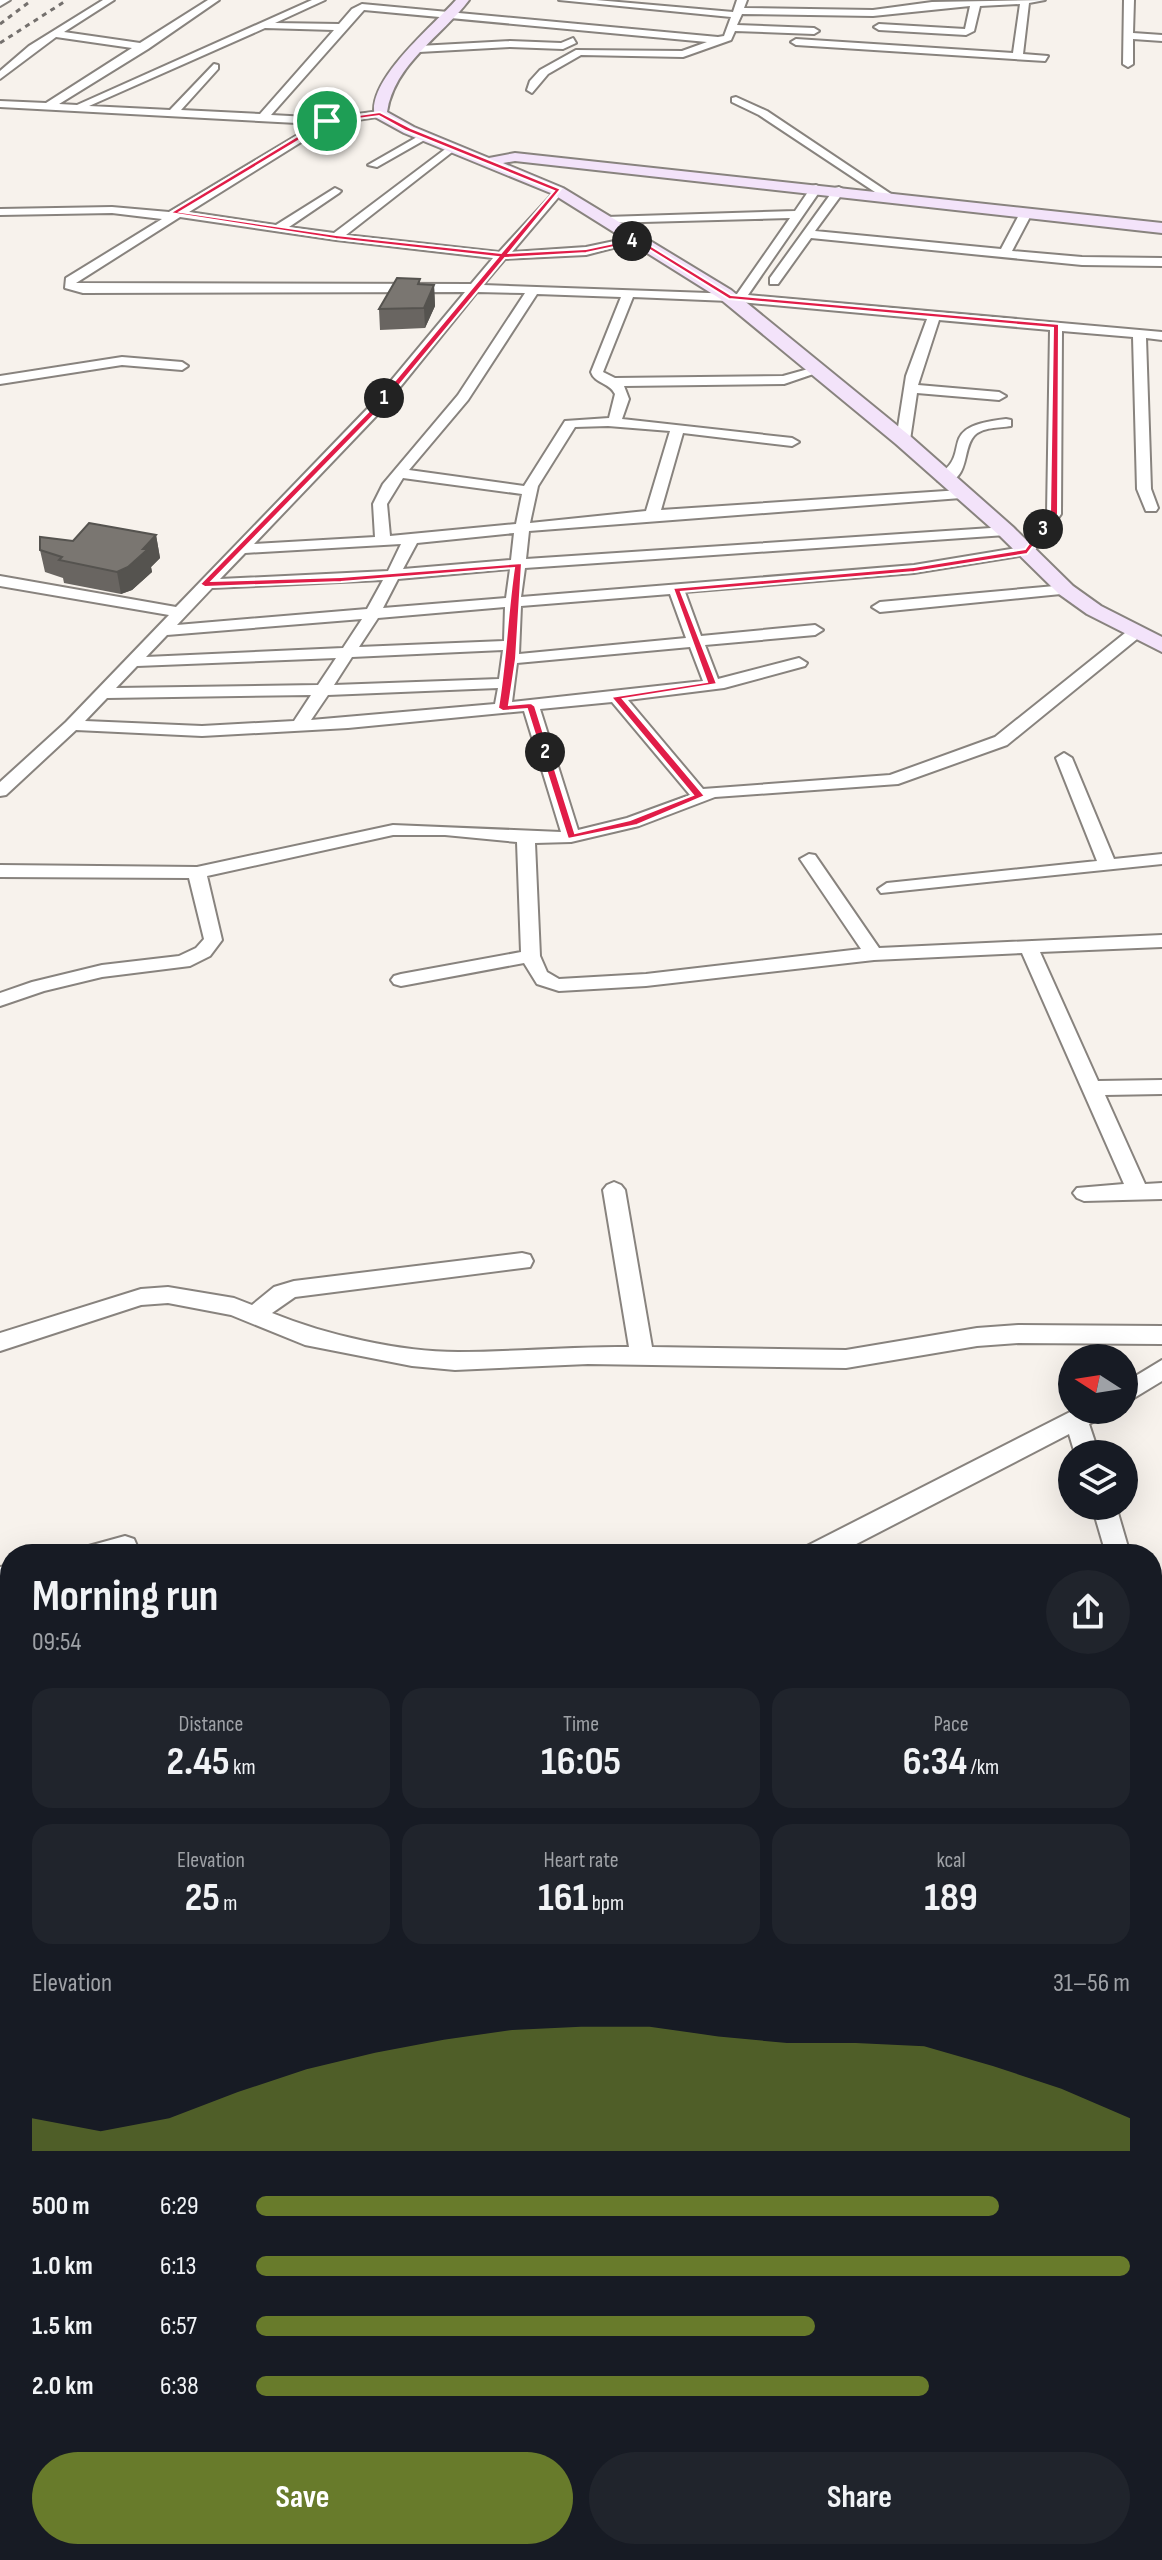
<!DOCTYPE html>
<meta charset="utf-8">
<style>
:root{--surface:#171b24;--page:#20242c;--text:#f1f3f6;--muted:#9ea1a6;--accent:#687b2b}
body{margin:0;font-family:"Sofia Sans Condensed",sans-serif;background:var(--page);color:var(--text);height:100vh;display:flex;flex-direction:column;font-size:30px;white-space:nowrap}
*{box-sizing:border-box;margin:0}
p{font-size:26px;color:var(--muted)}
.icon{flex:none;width:44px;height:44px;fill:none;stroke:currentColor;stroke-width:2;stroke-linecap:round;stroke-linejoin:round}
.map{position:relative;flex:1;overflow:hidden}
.side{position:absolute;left:0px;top:1544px;width:1162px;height:1016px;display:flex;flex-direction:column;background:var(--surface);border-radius:32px 32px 0 0;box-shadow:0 8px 32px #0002}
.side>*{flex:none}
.needle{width:52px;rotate:282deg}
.controls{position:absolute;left:1058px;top:1344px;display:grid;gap:16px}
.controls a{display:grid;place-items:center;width:80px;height:80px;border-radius:50%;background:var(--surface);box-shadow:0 8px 32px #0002;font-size:40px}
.pin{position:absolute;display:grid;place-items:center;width:68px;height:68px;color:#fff;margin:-34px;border:4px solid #fff;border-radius:50%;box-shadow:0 2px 8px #0007}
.km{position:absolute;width:40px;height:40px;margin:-20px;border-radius:50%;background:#222;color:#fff;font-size:22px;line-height:40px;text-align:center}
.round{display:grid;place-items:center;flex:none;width:84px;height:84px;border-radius:42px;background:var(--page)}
.summary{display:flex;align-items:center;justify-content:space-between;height:136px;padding:0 32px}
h1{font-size:44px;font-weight:700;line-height:60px}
.metrics{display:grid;grid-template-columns:repeat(3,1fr);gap:12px;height:136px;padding:8px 32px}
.metrics div{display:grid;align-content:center;border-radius:20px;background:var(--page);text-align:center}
.metrics b{font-size:40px;font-weight:700}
.metrics small{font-size:22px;font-weight:400}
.metrics p{font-size:22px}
.chart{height:224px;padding:16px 32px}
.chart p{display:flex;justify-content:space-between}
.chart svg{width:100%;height:144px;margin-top:8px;fill:var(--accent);opacity:.7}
.primary-button{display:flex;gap:16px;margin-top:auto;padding:16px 32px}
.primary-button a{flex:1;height:92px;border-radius:48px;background:var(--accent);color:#fff;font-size:32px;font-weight:700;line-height:92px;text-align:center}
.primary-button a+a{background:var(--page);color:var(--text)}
ul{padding:0 32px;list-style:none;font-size:26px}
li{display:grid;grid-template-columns:128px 96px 1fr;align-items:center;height:60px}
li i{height:20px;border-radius:10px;background:var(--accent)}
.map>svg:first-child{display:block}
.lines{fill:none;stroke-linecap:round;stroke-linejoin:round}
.street-casing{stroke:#88837e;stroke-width:4}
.secondary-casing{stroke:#88837e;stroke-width:4}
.street{fill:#fff;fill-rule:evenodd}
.secondary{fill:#f3e3fa;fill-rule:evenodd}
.rail{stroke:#74706d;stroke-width:3;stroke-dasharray:5 5;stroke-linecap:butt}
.wall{fill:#696561}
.shaded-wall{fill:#55534f}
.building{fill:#7a7671;stroke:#55534f;stroke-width:2}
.route{fill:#e11d48;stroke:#fff;stroke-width:2;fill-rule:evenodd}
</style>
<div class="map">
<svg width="1162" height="2560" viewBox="0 0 1162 2560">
<rect width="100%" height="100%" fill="#f7f2ec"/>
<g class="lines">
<g class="street-casing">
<path id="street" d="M0,0h10l-10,6z
M103,0h11l-50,32 76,11 68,-43h11l-71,49 -89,55 18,1 235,-105h13l-50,23 64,1 13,-15 10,-5 356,33 6,-1 7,-19 -172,-17h37l137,12 4,-12h10l-3,8 129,2 59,-8 113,-2 -16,3 -6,51 25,2 -3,5 -249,-16 -5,-3 5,-3 217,14 7,-49 -40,2 -6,25 -8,4 -87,-5 -5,-3 5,-3 86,5 5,-23 -97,10 -131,-2 -5,11 77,3 5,3 -5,3 -79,-3 -4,9 -48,17 -102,-2 -33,19 -16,19 -5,-3 3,-9 10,-11 36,-20 106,1 25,-9 -343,-32 -93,105 56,3 53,-7 5,3 -1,2 -54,8 -141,88 87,13 59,-37 6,3 -2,2 -50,34 45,6 118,-89 5,3 -1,2 -110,86 153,17 59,-64 6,3 -2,2 -50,59 74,-5 52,-11 6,4 -58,15 -81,4 -22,26 254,9 53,-76 -184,5 -6,-3 6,-3 189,-6 17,-25 4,-1 6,3 -74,107 414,37v8l-16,-2 5,151 7,19 -2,3h-10l-9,-22 -4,-152 -71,-6 -1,183 -29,40 -118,19 -229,19 16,44 114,-11 8,5 -8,5 -110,10 13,34 81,-21 8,5 -2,3 -81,22 -96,12 75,89 187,-14 105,-38 135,-108h12v6l-135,110 -109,39 -183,13 -76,29 -68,16 -36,1 5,113 7,16 12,7 87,-5 215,-25 -61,-90 9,-5 6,1 64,93 283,-13v12l-122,5 58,129 64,-1v14l-57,1 40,89 17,-1v16l-78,2 -7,-3 -4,-5 4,-5 47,-4 -102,-231 -148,7 -228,26 -87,5 -22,-7 -13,-21 -123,23 -7,-2 -3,-4 3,-4 7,-2 120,-22 -4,-110 -72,-7h-52l-186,41 15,64 -12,16 -20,10 -88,11 -58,14 -44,15v-13l32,-11 70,-17 77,-9 17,-8 8,-9 -15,-61 -189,-1v-12l197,2 196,-42 168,7 -37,-121 -176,17 -146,8 -126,-6 -70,65 -6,1v-14l66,-60 103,-107 -169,-29v-10l176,31 194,-201 95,-114 -382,1 -18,-5 1,-10 96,-59 -50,-6 -112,2v-6l112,-2 57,5 147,-88 -316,-17v-6l46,2 86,-55 -76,-11 -56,42v-8l29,-25zM265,28l69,2 -74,84 -79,-4 37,-41v-4l-4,-1 -44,46 -81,-4zM180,217l156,23 157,18 -22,26 -395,-1zM477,292l48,1 -67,102 -75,89 -10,20 2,33 -121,7 126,-132zM537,294l84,3 -30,75c4,12 18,10 24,22l-6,24 -44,3 -41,65 -115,-16 59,-70zM633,297l96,4 198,18 -21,57 -10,64 7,4 7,-4 7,-47 82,7 7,-4 -7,-4 -81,-7 21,-65 111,10 -3,184 -25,33 -108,18 -393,32 4,-29 481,-33 7,-4 -7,-4 -480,32 3,-28 432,-33 7,-4 -7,-4 -300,20 22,-77 109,13 7,-4 -7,-4 -170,-19 7,-20 -5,-13 160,-2 41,-14 -6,-4 -36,10 -168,2 -12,-6zM608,426l62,5 -24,80 -116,12 8,-37 37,-59zM403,478l119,16 -6,30 -126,12 -3,-32zM514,533l-3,27 -108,9 14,-26zM401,544l-13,27 -168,8 25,-26zM510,569l-4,29 -123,10 15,-29zM383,580l-16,29 -190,16 35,-37zM670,594l16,44 -167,16 2,-48zM505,607l-1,34 -145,6 19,-29zM362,619l-19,29 -197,9 21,-22zM690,647l13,34 -191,21 5,-39zM503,650l-4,29 -165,6 18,-28zM336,658l-18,27 -202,3 21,-22zM498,688l-3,16 -184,16 17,-25zM311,695l-17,26 -92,5 -117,-5 22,-23zM612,702l78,93 -63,23 -49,12 -38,-121z
M1124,0h10l-1,33 29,2v6l-29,-2v25l-5,3 -5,-3z
M573,38l3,5 -13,6 -53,-2 -91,5 -5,-3 5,-3 91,-5 51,2z
M736,97l31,14 127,85 -10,2 -125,-83 -27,-13v-4z
M424,133l5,3 -1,2 -51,29 -9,-2z
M839,187l6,3 -30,41 186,18 19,-36 6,-3 6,3 -20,38 70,6 80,1v8l-80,-1 -271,-27 -33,46h-8v-6l65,-90z
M122,357l60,5 6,4 -6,4 -60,-5 -122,19v-8z
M1006,419l5,1v6c-12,2 -29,1 -37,10 -13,14 -3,50 -36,45v-6c37,-23 -6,-48 68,-56z
M1066,585l5,2v6l-191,19 -8,-5 8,-5z
M1064,753l8,5 42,101 48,-5v10l-281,29 -3,-4 9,-6 210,-22 -41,-103z
M614,1182l7,3 4,5 27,157 194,3 131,-22 41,-3 144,1v18l-144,-1 -41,3 -131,22 -258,-4 -133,6 -43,-4 -107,-21 -74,-30 -63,-12 -27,2 -141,46v-18l141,-44 27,-2 66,11 18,7 22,-18 20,-6 228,-28 8,2 3,6 -3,6 -235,30 -23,16c54,22 128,39 186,39 57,0 114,-6 171,-5l-26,-157 4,-5z
M1162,1360v21l-38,23v-21z
M1074,1410h33l-4,7 -14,7 10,30h-24l-6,-20 -232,120h-35l3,-7z
M1092,1506h24l14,48h-24z
M125,1536l9,3 3,7 -3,7 -52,1 3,-7z
M10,1565v22l-10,2v-22z
M1152,1603l10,1v22l-10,-1z
M1152,1739l10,2v24l-10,-2z
M10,1807v26l-10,3v-26z
M1152,1849l10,2v26l-10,-2z
M1162,2138v30l-10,4v-30z
M1005,2550h34l-1,10h-34z"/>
</g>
<g class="secondary-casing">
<path id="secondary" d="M456,0h13c-27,36 -75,64 -82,112l27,15 75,31 26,-5 647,70v10l-647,-72 -12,2 60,25 168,102 179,146 103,91 60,59 28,20 61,31v15l-75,-38 -28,-20 -60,-59 -103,-91 -177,-146 -166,-104 -149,-61 -29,-16c-10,-36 59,-92 81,-117z"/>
</g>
<use href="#street" class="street"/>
<use href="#secondary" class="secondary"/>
<path class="rail" d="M0,24l32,-24
M0,43l67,-43"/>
</g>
<path class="wall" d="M420,279v5l14,1 1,21 -10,22 -45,2 -1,-21z
M156,535l4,23 -9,9 1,5 -20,18 -11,4 -57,-11 -1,-5 -18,-6 -5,-22 33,-9z"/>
<path class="shaded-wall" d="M434,285l1,21 -10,22 -1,-20z
M156,535l4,23 -9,9 1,5 -20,18 -11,4 -4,-22 26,-23z"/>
<path class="building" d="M397,278l23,1 -2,5 16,1 -10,23 -45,1z
M89,523l67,12 -13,14h5l-20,18 -11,5 -58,-12 3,-3 -22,-7v-13l33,4z"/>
<path class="route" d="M380,112l31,16 150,61 -52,64 77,-4 52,-11 93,57 328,29 -1,190 -31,40 -113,18 -233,20 36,92 -94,15 82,97 -68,29 -69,14 -41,-130 -24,2 -5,-3c8,-47 9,-93 16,-140l-173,14 -136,5 -5,-3 172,-176 126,-151 -162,-18 -166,-26 154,-93zM379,116l27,15 148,60 -53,62 -165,-18 -156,-23 148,-89zM637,242l92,57 324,29 -3,186 -25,35 -111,18 -241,21 34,94 -96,15 82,98 -63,25 -55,13 -40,-127 -4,-3 -22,2 7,-46 6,-96 -181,14 -129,4 166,-170 127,-153 81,-5z"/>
</svg>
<div class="controls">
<a><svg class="needle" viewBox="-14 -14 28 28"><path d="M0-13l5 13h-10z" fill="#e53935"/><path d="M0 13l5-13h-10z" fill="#9ea1a6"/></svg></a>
<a><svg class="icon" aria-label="layers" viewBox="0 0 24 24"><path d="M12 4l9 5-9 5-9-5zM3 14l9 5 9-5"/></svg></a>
</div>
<div class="pin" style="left:327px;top:121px;background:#1e9e55"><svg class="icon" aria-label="arrive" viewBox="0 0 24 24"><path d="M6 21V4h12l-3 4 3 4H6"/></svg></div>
<b class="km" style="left:384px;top:398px">1</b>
<b class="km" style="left:545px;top:752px">2</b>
<b class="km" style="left:1043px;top:529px">3</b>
<b class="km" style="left:632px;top:241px">4</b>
<section class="side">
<div class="summary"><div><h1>Morning run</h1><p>09:54</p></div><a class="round"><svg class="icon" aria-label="share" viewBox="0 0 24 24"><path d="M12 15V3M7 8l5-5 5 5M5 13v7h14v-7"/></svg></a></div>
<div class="metrics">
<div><p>Distance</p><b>2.45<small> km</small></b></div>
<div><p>Time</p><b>16:05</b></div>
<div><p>Pace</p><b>6:34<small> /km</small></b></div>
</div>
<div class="metrics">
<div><p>Elevation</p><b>25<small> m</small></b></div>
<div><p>Heart rate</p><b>161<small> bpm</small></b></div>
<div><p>kcal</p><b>189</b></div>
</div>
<div class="chart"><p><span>Elevation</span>31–56 m</p>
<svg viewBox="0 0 160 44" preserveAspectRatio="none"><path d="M0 44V34L10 38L20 34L30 26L40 19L50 14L60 10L70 7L80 6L90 6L100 9L110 11L120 11L130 12L140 18L150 25L160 34V44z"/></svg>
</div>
<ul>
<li><b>500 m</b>6:29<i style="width:85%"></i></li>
<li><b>1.0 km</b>6:13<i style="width:100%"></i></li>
<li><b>1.5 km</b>6:57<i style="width:64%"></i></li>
<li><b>2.0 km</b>6:38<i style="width:77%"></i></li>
</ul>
<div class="primary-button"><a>Save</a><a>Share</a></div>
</section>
</div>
